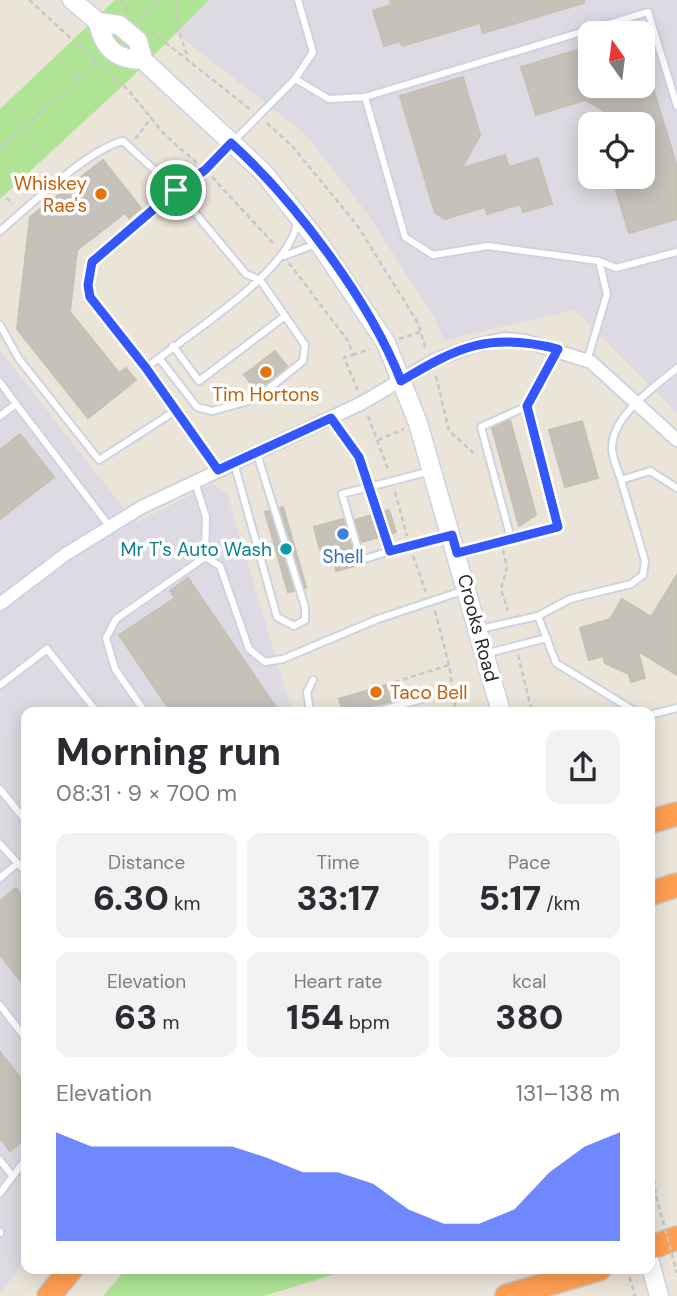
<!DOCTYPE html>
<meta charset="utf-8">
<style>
:root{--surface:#fff;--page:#f2f2f3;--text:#2b2b33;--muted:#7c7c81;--accent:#3456fd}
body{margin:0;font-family:"DM Sans",sans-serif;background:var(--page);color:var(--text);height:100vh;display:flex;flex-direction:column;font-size:26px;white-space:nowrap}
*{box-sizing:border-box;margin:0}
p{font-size:23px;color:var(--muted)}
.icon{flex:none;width:38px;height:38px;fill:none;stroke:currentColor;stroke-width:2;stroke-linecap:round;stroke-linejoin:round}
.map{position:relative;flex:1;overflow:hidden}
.side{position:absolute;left:21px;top:707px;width:634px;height:567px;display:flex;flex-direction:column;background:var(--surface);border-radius:14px;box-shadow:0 4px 18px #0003}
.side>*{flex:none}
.needle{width:46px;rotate:346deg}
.buttons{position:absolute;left:578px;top:21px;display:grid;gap:14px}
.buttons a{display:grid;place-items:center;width:77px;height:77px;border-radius:14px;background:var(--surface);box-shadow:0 4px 18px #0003;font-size:35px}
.pin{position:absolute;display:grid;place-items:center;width:60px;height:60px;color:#fff;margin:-30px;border:4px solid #fff;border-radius:50%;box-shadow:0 2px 7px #0007}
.round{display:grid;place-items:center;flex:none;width:74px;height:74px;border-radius:14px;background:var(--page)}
.head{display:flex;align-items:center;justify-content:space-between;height:119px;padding:0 35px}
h1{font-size:38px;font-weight:800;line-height:52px}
.stats{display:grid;grid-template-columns:repeat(3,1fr);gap:10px;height:119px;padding:7px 35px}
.stats div{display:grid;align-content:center;border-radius:14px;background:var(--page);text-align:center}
.stats b{font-size:35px;font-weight:800}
.stats small{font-size:19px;font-weight:400}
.stats p{font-size:19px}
.chart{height:196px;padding:14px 35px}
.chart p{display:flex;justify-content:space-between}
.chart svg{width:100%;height:126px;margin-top:7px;fill:var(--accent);opacity:.7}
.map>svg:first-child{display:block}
.industrial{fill:#dddae3;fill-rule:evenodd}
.green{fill:#aee494}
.building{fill:#c6c1b9;stroke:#c6c0b3;stroke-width:2}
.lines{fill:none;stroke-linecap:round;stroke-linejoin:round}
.service-casing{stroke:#cfd2e2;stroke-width:10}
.minor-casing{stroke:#cfd2e2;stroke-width:16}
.secondary-casing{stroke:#cfd2e2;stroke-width:21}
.motorway-casing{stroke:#c7c7c7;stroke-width:26}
.path{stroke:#c7c7c7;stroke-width:2.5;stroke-dasharray:5 3.5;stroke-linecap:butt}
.service{stroke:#fff;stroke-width:6}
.minor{stroke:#fff;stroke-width:12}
.secondary{stroke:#fff;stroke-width:18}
.motorway{stroke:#ff9f51;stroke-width:23}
.path-bridge{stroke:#c7c7c7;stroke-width:2.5;stroke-dasharray:5 3.5;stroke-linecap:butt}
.route-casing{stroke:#fff;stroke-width:14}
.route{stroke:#3456fd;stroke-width:9}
.food-dot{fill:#e8710a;stroke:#fff;stroke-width:2.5}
.shop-dot{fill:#3f7fe0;stroke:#fff;stroke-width:2.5}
.culture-dot{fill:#0f9aa8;stroke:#fff;stroke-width:2.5}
.labels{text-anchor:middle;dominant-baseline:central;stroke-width:7;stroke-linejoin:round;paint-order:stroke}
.food-label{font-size:19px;fill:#c56008;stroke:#fff;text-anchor:end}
.culture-label{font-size:19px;fill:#0d838f;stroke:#fff;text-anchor:end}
.shop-label{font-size:19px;fill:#366cbe;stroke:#fff}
.street-label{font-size:19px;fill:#282828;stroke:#fff}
</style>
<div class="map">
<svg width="677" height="1296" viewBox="0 0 677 1296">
<rect width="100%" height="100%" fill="#ebe4d9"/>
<path class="industrial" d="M208,0h469v413l-102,-103 -131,30 -8,-20 -70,-108 -61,-78 -129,-101zM590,33h52v53h-52zM590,124h52v53h-52z
M0,350l135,173 77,-39 15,9 63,212 5,7h-269v542l-11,21 -15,17z"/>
<path class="green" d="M115,0h94l-78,78 -131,121v-90z
M126,1269h225l-87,27h-161z"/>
<path class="building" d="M390,0h194v3l-101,30 -3,-10 -78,23 -2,-5 -16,5 -11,-35 18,-6z
M590,46v40h52v-23l3,-1 32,105v52l-48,14 -17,-56h30v-53h-32l-4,-12 -21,-12 -49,15 -15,-48z
M463,77l17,58 -18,33 43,-13 4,12 29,-9 14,46 -29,8 -2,-8 -34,10 -2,-7 -40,12 -10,-6 -35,-117z
M103,160l38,48 -12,10 -4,-5 -48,37 -7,62 49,61 7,-5 10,12 -48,38 -71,-89 13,-112z
M275,351l12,15 -30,25 -13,-16z
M510,420l26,95 -17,11 -27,-98z
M582,421l16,57 -33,9 -16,-57z
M20,434l34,43 -54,42v-69z
M283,507l23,80 -1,1 -25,-80z
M389,510l7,22 -6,2 -7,-22z
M269,511l25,80 -6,1 -23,-80z
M372,515l7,22 -17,5 -7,-22z
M343,519l15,46 -22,6 -6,-24 -10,3 -6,-23z
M677,575v100l-39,-24 7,27 -14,4 -2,-8 -24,-11 -2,-7 -14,4 -9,-32 30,-9 12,-20 29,18z
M188,578l91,134h-108l-52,-77 56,-37 -5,-7z
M386,685l5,17 -48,10 -4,-13z
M16,888l10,13v87l-26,-33v-54z
M0,1052l26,33v53l-16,13 -10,-13z"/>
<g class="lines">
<g class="service-casing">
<path id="service" d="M295,79l18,-27 -15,-52
M297,222c-6,50 -112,114 -151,146l-56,-71 -2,-12 4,-23 84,-72 29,-20 90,-91 34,20 36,-2
M0,231c28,-24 90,-83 123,-90l53,49 70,84 14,6 25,36 -86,65 -26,-35
M284,256l32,-12
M599,261l17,7 61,-16
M0,325l19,34 80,101 76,-49
M159,358l38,49 15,4 44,-12 47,-38 2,-16 -20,-29
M587,361l20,-67 -8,-33 -111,-15 -55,9 -28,-18 -40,-140 283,-85 29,94
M146,368l72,102
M677,368c-22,19 -65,47 -65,80 0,10 6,22 9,32l29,-9 27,17
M0,382l16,22
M0,416l16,-12 94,123
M332,417l27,40 31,94 59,-15
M234,463l43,154 17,9 11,-6v-13l-48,-153
M511,539l-30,-112 46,-21
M390,551l-29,9 -19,-66 89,-23
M459,552l99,-25 -31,-121 30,-55
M205,557l15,9 29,83 16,13 18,-3 95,-40 87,-29
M538,616l32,-17 61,-15 12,-9 2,-14 -24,-81
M480,629l58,-13 18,47 80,49
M488,653l59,-15
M0,685l47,-36 50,63
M145,712l-30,-43 -9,-31 10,-19 89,-62 1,-40 -11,-35
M310,712l-3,-20 6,-12
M375,712l47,-13
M649,715l28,-7
M0,789l26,32
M0,844l26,28
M0,878l18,-15
M0,1005l26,34
M0,1160l11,14
M0,1193l26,-34
M0,1232v1"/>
</g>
<g class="minor-casing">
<path id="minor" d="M0,604l66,-50 76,-47 220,-104 73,-43 38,-14 31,-7 21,2 66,21 86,78"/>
</g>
<g class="secondary-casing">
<path id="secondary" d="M72,0l26,22 21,3 19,16 5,19 121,113 55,70 67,100 32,80 83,289
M98,22c6,27 17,37 45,38
M649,1259l10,37"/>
</g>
<g class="motorway-casing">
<path id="motorway" d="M649,822l28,-8
M649,894l28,-9
M649,1248l28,-10
M49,1296l22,-27
M507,1296l92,-27"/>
</g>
<path class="path" d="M29,0l100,91 36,44 32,28
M120,0l9,11
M176,0l2,29 10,29
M140,23l18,-23
M152,32l99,78
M267,123l26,24 64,78 61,98 8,27
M135,139l17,-22
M0,149l96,-87
M212,177l62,67
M0,192l13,12
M289,263l59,78 5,14 -9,2 14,34
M399,339l21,-7
M353,355l17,-6
M436,376l13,55 28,25
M368,416l21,56
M378,440l26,-11
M395,492l12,44
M503,550l4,17 -6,22 7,22
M413,556l13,36
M435,611l14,54 7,47
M518,655l14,57
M395,682l54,-17
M649,1138l7,58
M627,1269l8,27"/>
<use href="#service" class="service"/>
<use href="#minor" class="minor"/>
<use href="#secondary" class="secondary"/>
<use href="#motorway" class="motorway"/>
<path class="path-bridge" d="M656,1196l21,77"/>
</g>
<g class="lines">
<g class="route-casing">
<path id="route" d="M231,143c63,57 139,158 170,238 58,-35 89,-49 157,-32l-31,57 31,121 -101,26 -5,-18 -62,16 -31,-94 -28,-39 -113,52 -72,-102 -56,-71 -2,-12 4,-23 84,-72 29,-20z"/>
</g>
<use href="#route" class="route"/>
</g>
<g class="food-dot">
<circle cx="101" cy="194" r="7"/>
<circle cx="266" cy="372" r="7"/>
<circle cx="376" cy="692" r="7"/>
</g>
<circle class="shop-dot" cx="343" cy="534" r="7"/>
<circle class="culture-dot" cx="286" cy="549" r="7"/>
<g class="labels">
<g class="food-label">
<text x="87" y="183">Whiskey<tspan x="87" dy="22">Rae's</tspan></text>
<text x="266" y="394" text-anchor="middle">Tim Hortons</text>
<text x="390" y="692" text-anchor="start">Taco Bell</text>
</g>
<g class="culture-label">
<text x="272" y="549">Mr T's Auto Wash</text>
</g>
<g class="shop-label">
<text x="343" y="556">Shell</text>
</g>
<g class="street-label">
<text transform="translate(478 628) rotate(75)">Crooks Road</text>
</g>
</g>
</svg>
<div class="buttons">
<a><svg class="needle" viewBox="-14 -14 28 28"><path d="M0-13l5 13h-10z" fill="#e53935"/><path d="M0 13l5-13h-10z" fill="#7c7c81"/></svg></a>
<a><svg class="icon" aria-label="locate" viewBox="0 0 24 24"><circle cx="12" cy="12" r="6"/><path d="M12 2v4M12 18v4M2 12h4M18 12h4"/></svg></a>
</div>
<div class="pin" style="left:176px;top:190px;background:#1e9e55"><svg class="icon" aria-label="arrive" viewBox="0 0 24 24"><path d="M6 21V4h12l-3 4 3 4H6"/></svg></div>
<section class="side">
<div class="head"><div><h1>Morning run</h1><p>08:31 · 9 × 700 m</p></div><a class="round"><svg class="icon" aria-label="share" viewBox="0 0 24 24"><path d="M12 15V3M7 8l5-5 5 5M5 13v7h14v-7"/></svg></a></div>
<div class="stats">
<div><p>Distance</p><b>6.30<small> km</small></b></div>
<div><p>Time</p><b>33:17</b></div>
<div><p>Pace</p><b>5:17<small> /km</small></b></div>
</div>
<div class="stats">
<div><p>Elevation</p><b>63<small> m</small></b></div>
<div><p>Heart rate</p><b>154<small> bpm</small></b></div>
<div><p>kcal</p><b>380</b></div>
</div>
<div class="chart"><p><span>Elevation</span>131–138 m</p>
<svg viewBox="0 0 160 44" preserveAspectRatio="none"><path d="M0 44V6L10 11L20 11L30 11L40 11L50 11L60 15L70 20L80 20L90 24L100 33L110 38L120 38L130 33L140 20L150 11L160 6V44z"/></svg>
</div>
</section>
</div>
